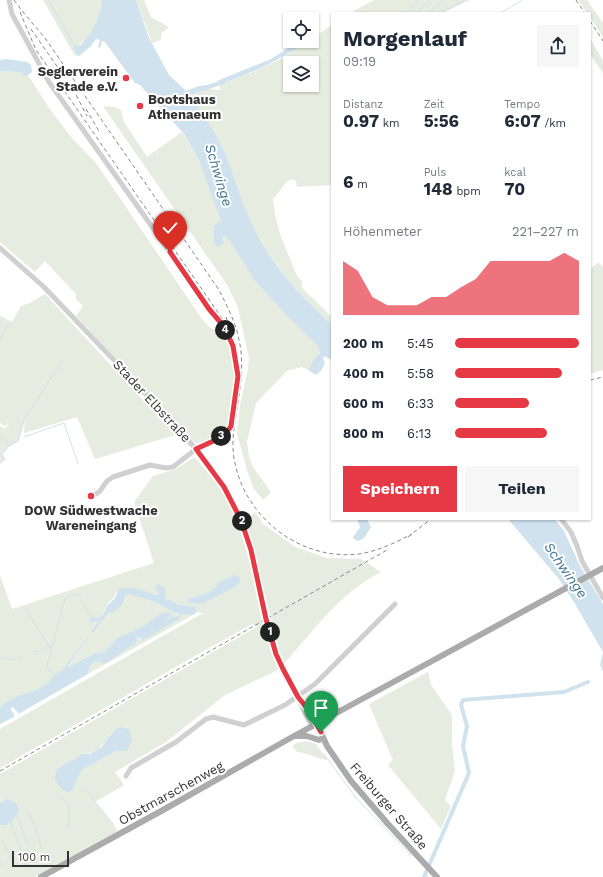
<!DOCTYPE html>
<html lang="de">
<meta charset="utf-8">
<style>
:root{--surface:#fff;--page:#f6f6f7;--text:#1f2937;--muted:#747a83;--accent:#e63946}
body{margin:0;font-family:"Work Sans",sans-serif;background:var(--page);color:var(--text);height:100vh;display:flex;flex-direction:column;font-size:15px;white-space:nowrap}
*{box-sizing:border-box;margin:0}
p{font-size:13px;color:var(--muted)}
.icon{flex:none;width:22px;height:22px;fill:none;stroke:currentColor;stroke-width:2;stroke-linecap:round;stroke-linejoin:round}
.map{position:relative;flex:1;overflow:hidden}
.sheet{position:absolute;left:331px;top:12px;width:260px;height:508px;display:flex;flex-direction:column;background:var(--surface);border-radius:0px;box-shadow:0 1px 3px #0004}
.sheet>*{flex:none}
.fabs{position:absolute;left:283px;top:12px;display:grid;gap:8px}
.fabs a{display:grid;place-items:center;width:36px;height:36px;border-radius:0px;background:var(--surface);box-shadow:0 1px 3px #0004;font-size:20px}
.scale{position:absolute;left:12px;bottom:10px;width:57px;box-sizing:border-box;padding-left:4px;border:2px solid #333;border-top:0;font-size:11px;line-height:14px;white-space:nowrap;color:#333;-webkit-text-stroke:3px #fff;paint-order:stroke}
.pin{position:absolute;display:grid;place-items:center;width:34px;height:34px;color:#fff;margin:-41px -17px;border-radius:50% 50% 50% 0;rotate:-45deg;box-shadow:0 0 4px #0007}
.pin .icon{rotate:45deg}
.km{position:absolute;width:20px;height:20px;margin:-10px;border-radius:50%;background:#222;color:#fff;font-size:11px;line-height:20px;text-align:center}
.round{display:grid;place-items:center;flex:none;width:42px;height:42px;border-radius:0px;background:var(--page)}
.headline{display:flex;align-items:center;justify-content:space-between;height:68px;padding:0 12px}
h1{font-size:22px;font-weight:700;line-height:30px}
.stats{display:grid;grid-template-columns:repeat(3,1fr);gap:6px;height:68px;padding:4px 12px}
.stats div{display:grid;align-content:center}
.stats b{font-size:17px;font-weight:700}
.stats small{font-size:11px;font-weight:400}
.stats p{font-size:11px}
.chart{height:112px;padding:8px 12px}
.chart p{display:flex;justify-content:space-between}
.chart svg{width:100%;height:72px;margin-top:4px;fill:var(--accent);opacity:.7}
.action{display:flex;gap:8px;margin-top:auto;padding:8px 12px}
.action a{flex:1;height:46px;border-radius:0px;background:var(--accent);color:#fff;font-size:16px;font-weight:700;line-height:46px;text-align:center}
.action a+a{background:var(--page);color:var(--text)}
ul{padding:0 12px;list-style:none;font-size:13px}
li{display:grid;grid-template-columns:64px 48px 1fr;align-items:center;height:30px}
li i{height:10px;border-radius:5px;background:var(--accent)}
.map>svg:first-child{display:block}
.green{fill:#e6ecdf;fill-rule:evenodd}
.water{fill:#cfe2ee}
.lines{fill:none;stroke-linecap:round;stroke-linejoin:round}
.stream{stroke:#cfe2ee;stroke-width:1}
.canal{stroke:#cfe2ee;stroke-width:4}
.minor{stroke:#d0d0d0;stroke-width:5}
.major{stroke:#ababab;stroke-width:6}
.rail{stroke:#888;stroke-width:1;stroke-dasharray:4 3;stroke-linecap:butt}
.route-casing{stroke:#fff;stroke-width:8}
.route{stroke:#e63946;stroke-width:5}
.poi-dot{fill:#e63946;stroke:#fff;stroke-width:1.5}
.labels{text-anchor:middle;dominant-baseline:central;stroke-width:4;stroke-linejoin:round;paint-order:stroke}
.poi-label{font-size:13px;font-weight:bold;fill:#333;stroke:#fff;text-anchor:end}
.street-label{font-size:13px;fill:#333;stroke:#fff}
.water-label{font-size:14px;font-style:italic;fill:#3f7597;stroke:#fff}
</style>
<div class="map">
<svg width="603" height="877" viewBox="0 0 603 877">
<rect width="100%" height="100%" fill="#fff"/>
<path class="green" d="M43,0h59c-1,17 -11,42 -29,47l4,8 -2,1z
M136,0h8l7,17 18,10 -8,7v6l-9,3z
M374,0h96l-28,13h-92z
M578,0h9l16,23v14l-13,-20v-4h-3z
M332,25v160l-35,2 -1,-6 -5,-2c-9,5 -10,13 -18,19l2,17 6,22 16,39 5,6v6l30,29v8c-29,-27 -57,-55 -75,-91 -13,-24 -20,-51 -30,-76 -9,-23 -23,-43 -37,-63l20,-6 11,1 -2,-5 32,-12 30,-14 28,-18h3v-2zM290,63h22v22h-22z
M590,38l13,23v12l-13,-18z
M0,71l20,1 3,3h5l21,33 22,29 25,26 106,156 7,8 13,6 7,10 5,22 1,15 -6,41c-5,13 -17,17 -29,22h-4l-4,-3 -116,-124 7,-10 -7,-7v-5l-31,-33 -10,11 -35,-30z
M103,106l12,1 6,3 3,12 23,35 35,-25 17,28 23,61 -8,4 -1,17 9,-3 1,-3 3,1 5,6 24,38 29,32 35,33 1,7 -7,7 -5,10 -6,-3 -15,4 -31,32 -9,39 2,15 4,10 18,25 -8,8 -9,-11 -7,-19 -10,-36 3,-29 8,-36 1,-11 -3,-13 -8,-38 -11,-22 -11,-16z
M598,262l5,5v103l-13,4v-104z
M45,294l130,141 -80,24 -18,-42 -53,16 1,-15 -7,23 -9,5 -7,8 3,6 -5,4v-38l4,3 6,-6 -5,3 -5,-3v-107l12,6 9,-16 9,-3z
M193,458h2c12,14 26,29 34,46 18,36 24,75 32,114 4,18 10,35 17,52l-53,25 -59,47 -51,30 9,13 -29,17 23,29 -83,46h-35v-52h6v-26l-6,4v-29l257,-147 -5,-3 -45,25 -207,119v-39l203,-116 -6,-1 -3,-6 -2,1 -14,-3 -13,-6v-10h-10l4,3v3l-3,1 -20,-6 -20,4c-2,6 -5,6 -8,11 -3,4 -5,10 -8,15l-4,-2 -6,4 2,1 4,-1 2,1 -7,9 2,2 16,-21 16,-11 1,-6 2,-1 27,8 18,10 8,1 -2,3 -7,1 -5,3 -1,-1 5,-2 -11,-3 -20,14 -23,10 -12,14 -10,1 -8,4 -18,11 -1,-1 21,-30 -27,33 -8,5 -5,7 -11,7 -19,7 -16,8 -3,4v-133l12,34 142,-46 -20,-61 19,-26 23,-7zM239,576l2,5 -3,4 -50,14 19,-6zM108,738l8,13 -33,18 -4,6 -7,16 11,-37c12,0 19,-7 25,-16z
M255,512l8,12 32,23 32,11 34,1 20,13c-40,20 -69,60 -98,93l-37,-145z
M183,613l10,2 -105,59 2,-8 46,-27 1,-2 4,3z
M428,672l3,13 21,30v29l3,27 -10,29 6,6 -10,23 -53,-64 5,-5 -24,-56z
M306,741l10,3 11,15 -1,1 -30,-9 -4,-5 5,-3z"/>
<path class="water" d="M102,0h34l13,38 20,37 17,16 13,-5 10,-1 1,4 -20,6c14,20 28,40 37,63 10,25 17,52 30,76 18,36 46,64 75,91v35l-8,-4 -1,3 2,4 -4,8 -5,4 -8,-5 5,-10 7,-7 -2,-7 -34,-33 -29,-32 -24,-38 -5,-6 -3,-1 -1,3 2,4 -6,4 -5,-5 1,-17 7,-4 -22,-61 -15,-26 -44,-49 -5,-2 -31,-42h-2l-2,7 -2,-1 2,-7 -4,-1 -5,7 -12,10 -2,-1 -4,-8 4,-2h4c11,-13 20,-28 21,-45z
M299,41h10c-29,19 -57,32 -90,44l-2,-4 54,-22z
M7,59l20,3 4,3 1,7 -4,3h-5l-3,-3 -20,-1v-11z
M357,519h10l4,8 -7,11 -5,3 -4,-1 -2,-3 7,-10z
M508,519h47l9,12 17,37 22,36v68l-3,-7 3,-13 -28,-48 -16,-25z
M234,575l5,1 2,5 -3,4 -35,19 -15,-2v-3l19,-6 9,-6 3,-5z
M158,584l7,4v10l13,6 14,3 2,-2 3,7 -4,3 -11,-1 -3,5 -36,21 -6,-3 -1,6 -32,21 -6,-3 -8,5 -2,8 -68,39h-2l-5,-6 -2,1v2l3,4v3l-14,7v-16l3,-4 15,-8 20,-7 11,-7 5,-7 8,-5 26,-33h1l-21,29 1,1 26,-14 10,-1 12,-14 23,-10 20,-14 9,-2 3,3 -1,2 -5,2 1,1 5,-3 7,-1 1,-3 -7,-1 -18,-10 -27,-8 -2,1c-2,9 -7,13 -13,18l-4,-1 -16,21 -2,-2 7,-9 -2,-1 -4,1 -3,-1 2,-4 9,1 5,-7 2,-5 8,-8 4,-9c13,-4 25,2 37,6l3,-1v-2l-4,-4z
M119,727l10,2 3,12 -5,10h-11l-33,18 -4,6 -7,16 -6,1c-10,-8 -13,-10 -9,-23l26,-15h7l12,-7 6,-9z
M6,799l10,4 3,6 -3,7 -10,9h-6v-22z"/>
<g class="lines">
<path class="stream" d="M48,0l27,46
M406,13l12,-13
M416,13l14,-13
M427,13l18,-13
M440,13l25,-13
M501,13l21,-13
M590,49l13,19
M0,341l8,-16
M0,434l9,12 -7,8 3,6
M24,437l40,-14 14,41
M9,446l9,-5 7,-23 37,-57
M26,608l21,36 4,3 -16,5
M0,657l12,3 9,-3
M54,675l-7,-9 18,-68 12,-4 14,23
M324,754l32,44 56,58
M85,789l29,36
M62,798l7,8v20
M27,810l6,11 9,28
M17,816l10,26
M10,821l17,47
M3,841l12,25
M0,862l2,4"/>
<path class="canal" d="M205,88l18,-6
M424,877l45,-104 -6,-27 4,-20 -6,-21 2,-5 101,-8 24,-10"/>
<path class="minor" d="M9,0l3,14 37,68 121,170 39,57 12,14 6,10 6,13 4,17 1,13 -3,28 -4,22 -3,5 -32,18 -23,18 -7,1 -16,-3 -37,12 -6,4 -7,10 -4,3 -5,2
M0,248l44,39 87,91 65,71 20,25 16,27 9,19 10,30 15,69 10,35 36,73
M561,519l10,13 6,14 5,15 21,37
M301,700l9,12 7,12
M310,710l9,4 14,1
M126,776l5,-8 45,-26 30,-23 7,-2 31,8 41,-20 30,-21 80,-80"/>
<path class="major" d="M317,724l10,22 24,35 37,43 49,53
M296,736h11l12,4
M41,877l122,-67 131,-74 309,-168"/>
<path class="rail" d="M14,0l9,12 22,26 174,252c8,16 17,33 20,50 5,20 2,44 -1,64 -3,18 -7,35 -4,54 9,58 65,103 125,96 19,-3 36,-11 53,-20
M576,0l9,13
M20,12l16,38 190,274
M590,21l13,20
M31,29l41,59
M73,89l14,27
M86,109l14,24
M226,317l9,27
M590,380l13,-3
M408,537l23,-18
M0,771l387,-221"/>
</g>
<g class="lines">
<g class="route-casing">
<path id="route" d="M170,252l39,57 12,14 6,10 6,13 5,30 -7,50c-6,12 -23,17 -35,23l28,38 17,33 10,30 15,69 10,35 7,15 15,28 12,15 11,20"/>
</g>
<use href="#route" class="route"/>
</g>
<g class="poi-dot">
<circle cx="126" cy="78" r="4"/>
<circle cx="140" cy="106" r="4"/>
<circle cx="91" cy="496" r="4"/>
</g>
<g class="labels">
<g class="poi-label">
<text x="118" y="71">Seglerverein<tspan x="118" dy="15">Stade e.V.</tspan></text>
<text x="148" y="99" text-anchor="start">Bootshaus<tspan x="148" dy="15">Athenaeum</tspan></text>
<text x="91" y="510" text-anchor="middle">DOW Südwestwache<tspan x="91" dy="15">Wareneingang</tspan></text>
</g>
<g class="street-label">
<text transform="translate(152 401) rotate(47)">Stader Elbstraße</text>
<text transform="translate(171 793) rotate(-29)">Obstmarschenweg</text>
<text transform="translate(389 806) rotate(49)">Freiburger Straße</text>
</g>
<g class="water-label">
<text transform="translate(219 175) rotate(73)">Schwinge</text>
<text transform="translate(566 570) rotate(55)">Schwinge</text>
</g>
</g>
</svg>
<div class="fabs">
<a><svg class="icon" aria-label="locate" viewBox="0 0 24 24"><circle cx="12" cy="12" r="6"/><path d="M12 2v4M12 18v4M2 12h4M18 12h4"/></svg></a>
<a><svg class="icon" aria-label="layers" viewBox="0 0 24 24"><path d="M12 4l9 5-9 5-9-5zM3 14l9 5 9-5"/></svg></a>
</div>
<div class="scale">100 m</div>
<div class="pin" style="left:321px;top:732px;background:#1e9e55"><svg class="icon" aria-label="arrive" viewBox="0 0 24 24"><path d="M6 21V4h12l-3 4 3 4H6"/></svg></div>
<div class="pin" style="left:170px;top:252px;background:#d93025"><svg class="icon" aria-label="check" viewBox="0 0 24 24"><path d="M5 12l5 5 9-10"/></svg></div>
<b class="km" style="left:270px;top:632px">1</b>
<b class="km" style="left:242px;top:521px">2</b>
<b class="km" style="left:221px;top:436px">3</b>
<b class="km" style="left:225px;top:330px">4</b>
<section class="sheet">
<div class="headline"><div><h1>Morgenlauf</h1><p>09:19</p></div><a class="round"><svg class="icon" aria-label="share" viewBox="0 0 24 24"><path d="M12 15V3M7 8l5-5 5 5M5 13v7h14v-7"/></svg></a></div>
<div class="stats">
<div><p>Distanz</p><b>0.97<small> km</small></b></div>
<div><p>Zeit</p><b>5:56</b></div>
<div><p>Tempo</p><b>6:07<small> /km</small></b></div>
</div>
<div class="stats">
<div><b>6<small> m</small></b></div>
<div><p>Puls</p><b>148<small> bpm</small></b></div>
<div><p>kcal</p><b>70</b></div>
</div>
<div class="chart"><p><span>Höhenmeter</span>221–227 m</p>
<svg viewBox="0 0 160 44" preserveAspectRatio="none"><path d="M0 44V11L10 17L20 33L30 38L40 38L50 38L60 33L70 33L80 27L90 22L100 11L110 11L120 11L130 11L140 11L150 6L160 11V44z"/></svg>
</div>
<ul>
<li><b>200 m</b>5:45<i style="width:100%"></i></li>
<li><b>400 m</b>5:58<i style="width:86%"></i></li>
<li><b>600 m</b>6:33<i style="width:60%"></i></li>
<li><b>800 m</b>6:13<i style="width:74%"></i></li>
</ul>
<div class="action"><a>Speichern</a><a>Teilen</a></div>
</section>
</div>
